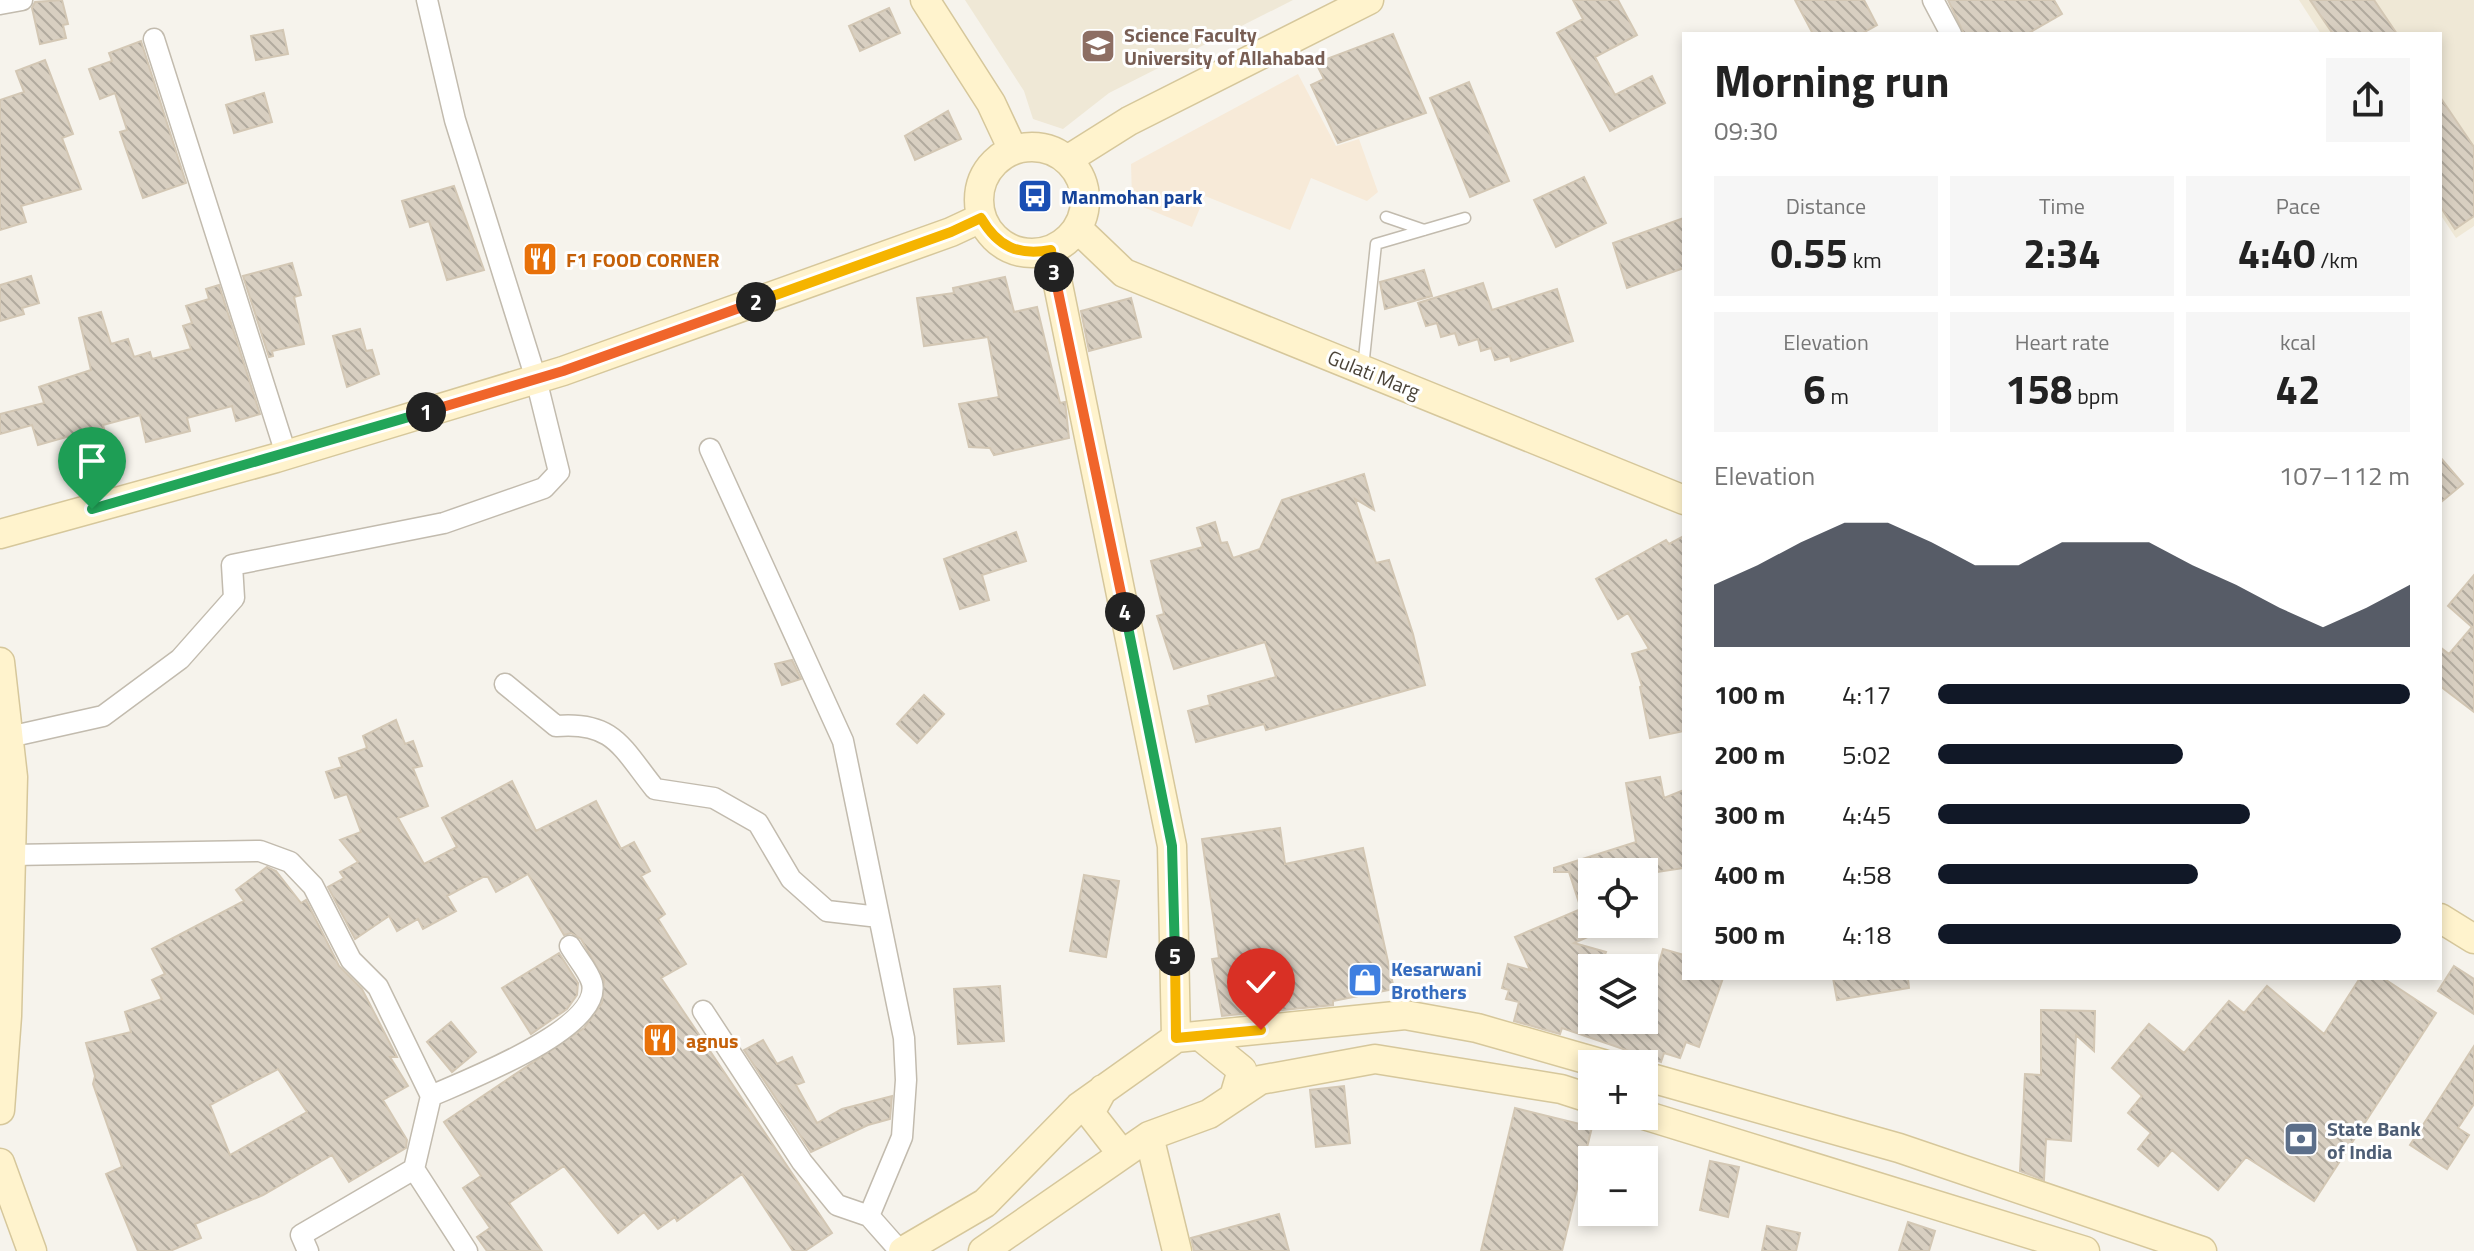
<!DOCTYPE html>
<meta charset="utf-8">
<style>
:root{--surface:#fff;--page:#f6f6f6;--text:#222;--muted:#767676;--accent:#111827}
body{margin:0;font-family:"Titillium Web",sans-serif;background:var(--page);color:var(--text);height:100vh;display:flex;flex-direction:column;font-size:30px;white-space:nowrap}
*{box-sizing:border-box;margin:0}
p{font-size:26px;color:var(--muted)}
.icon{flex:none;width:44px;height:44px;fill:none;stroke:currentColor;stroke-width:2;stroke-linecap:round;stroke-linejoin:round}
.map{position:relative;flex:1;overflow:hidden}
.sheet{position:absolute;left:1682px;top:32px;width:760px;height:948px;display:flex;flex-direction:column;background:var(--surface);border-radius:0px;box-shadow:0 4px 12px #0003}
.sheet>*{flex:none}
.controls{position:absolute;left:1578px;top:858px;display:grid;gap:16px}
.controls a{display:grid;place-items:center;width:80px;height:80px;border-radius:0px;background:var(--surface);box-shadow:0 4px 12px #0003;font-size:40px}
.pin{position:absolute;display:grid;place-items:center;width:68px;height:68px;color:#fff;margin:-82px -34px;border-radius:50% 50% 50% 0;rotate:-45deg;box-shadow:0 0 8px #0007}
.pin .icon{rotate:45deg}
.km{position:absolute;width:40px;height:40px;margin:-20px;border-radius:50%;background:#222;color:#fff;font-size:22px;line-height:40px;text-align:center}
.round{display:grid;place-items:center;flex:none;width:84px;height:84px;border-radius:0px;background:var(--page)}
.overview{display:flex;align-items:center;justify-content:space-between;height:136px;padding:0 32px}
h1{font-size:44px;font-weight:700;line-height:60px}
.metrics{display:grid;grid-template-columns:repeat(3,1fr);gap:12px;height:136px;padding:8px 32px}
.metrics div{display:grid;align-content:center;border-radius:0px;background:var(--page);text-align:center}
.metrics b{font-size:40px;font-weight:700}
.metrics small{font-size:22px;font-weight:400}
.metrics p{font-size:22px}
.chart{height:224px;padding:16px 32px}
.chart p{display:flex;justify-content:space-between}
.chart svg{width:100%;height:144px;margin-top:8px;fill:var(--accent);opacity:.7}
ul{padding:0 32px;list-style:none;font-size:26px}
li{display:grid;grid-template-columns:128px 96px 1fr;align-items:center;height:60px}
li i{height:20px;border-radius:10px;background:var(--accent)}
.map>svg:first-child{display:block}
.commercial{fill:#f7ead8}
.education{fill:#efe8d6}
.building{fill:url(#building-back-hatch);stroke:#d3c7b4;stroke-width:2;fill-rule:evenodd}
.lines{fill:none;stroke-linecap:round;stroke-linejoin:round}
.lane-casing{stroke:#c2bbae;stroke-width:13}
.street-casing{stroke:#c2bbae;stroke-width:23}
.secondary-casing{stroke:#d6c79b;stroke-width:31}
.lane{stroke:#fff;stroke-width:10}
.street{stroke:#fff;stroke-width:20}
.secondary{stroke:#fff3cd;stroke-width:28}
.split-1-casing{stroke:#fff;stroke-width:16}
.split-2-casing{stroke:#fff;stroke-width:16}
.split-3-casing{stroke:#fff;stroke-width:16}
.split-4-casing{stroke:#fff;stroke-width:16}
.split-5-casing{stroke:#fff;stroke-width:16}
.split-6-casing{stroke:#fff;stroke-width:16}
.split-1{stroke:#22a559;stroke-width:10}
.split-2{stroke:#f0652b;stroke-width:10}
.split-3{stroke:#f5b400;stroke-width:10}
.split-4{stroke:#f0652b;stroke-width:10}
.split-5{stroke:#22a559;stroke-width:10}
.split-6{stroke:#f5b400;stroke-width:10}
.labels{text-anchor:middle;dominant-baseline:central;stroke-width:6;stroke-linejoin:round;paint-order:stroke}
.education-label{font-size:20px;font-weight:bold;fill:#785e54;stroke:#fff;text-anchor:start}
.transit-label{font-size:20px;font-weight:bold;fill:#164399;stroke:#fff;text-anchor:start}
.food-label{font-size:20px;font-weight:bold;fill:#c56008;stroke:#fff;text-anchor:start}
.street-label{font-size:20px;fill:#4b4439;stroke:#fff}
.shop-label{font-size:20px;font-weight:bold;fill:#366cbe;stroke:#fff;text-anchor:start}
.service-label{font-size:20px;font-weight:bold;fill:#4e5e75;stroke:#fff;text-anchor:start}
</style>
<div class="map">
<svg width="2474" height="1251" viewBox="0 0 2474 1251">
<defs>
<pattern id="building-back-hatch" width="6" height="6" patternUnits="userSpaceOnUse" patternTransform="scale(2)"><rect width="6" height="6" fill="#d8cfc1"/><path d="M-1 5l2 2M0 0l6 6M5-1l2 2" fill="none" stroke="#b1aa9e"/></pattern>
</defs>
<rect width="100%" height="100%" fill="#f6f3ec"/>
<path class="commercial" d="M1298,74l38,72 23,-7 19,53 -11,9 -56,-23 -21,52 -85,-34 -13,31 -49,-20 -11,-9 -1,-34z"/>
<path class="education" d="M965,0h328l-184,93 -46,36 -30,-10 -9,-28z
M2299,0h175v226l-18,12 -16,-24v-180h-119z"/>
<path class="building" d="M62,0l6,24 -5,1 3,13 -26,6 -8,-36 3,-6z
M1573,0h45l19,35 -42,22 20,38 37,-19 13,27 -55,28 -53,-98 26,-14z
M1795,0h69l13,25 -16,9h-48z
M1948,0h106l8,14 -35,20h-63z
M2310,0h64l23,34h-64z
M889,8l11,25 -40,18 -11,-25z
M283,30l5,24 -32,6 -5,-24z
M1393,34l33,79 -88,30 -27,-58 13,-6 -8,-16z
M141,41l45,142 -43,15 -23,-66 7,-2 -12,-37 -15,6 -11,-30 23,-8 -3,-8z
M45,60l28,74 -11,4 19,51 -60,17 5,16 -26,8v-130l24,-8 -8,-21z
M1469,82l40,99 -39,16 -40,-99z
M264,93l8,29 -38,11 -8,-28z
M2440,97l34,50v69l-19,13 -15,-23z
M948,111l13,28 -46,21 -10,-24z
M1584,177l22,46 -50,24 -22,-47z
M454,186l30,84 -37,10 -18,-59 -19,6 -8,-26z
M1684,218v50l-57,20 -14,-45z
M292,263l9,32 -7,2 10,47 -32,7 1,5 -4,1 -26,-81z
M1424,270l8,26 -47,13 -5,-27z
M31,276l8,27 -17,5 2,6 -24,7v-36z
M1005,277l9,35 23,-5 23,96 5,-1 4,36 -75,17 -4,-7 -21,-1 -10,-43 40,-7 -11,-60 -64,9 -7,-48 37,-5 -1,-5z
M1483,283l9,27 65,-21 16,52 -62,20 -1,-5 -15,4 -4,-12 -10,3 -3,-12 -19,6 -4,-12 -14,4 -4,-14 -11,3 -8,-23z
M219,285l41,129 -24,7 -4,-15 -45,12 3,13 -44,11 -6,-27 -37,10 8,30 -27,7 -7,-28 -39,11 -6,-20 -32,9v-20l44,-11 -5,-16 52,-17 -12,-52 22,-6 10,32 17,-5 6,18 16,-5 2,7 39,-10 -8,-23 9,-3 -6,-17 23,-7 -3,-10z
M1131,298l10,39 -52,14 -8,-40z
M360,329l6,22 6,-1 7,24 -32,13 -14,-51z
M2440,457l23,27 -23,19z
M1364,474l10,36 -19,-11 21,64 13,-3 24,74 12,51 -159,45 -2,-6 -68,18 -8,-31 22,-6 -2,-9 68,-19 -11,-35 -91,27 -17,-53 7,-2 -13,-53 52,-14 -6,-19 18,-6 6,21 6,-1 6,16 27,-9 22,-49z
M1016,532l10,29 -44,14 7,25 -29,9 -16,-50z
M1684,536v195l-34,7 -10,-51 2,-1 -10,-32 17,-5 -21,-36 -10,6 -22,-40 70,-39 3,4z
M2474,575v137l-34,-26v-39l9,7 23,-27 -24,-21z
M792,660l9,19 -19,6 -7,-21z
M924,695l20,19 -27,29 -20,-19z
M396,720l9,24 8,-3 9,25 -9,2 15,38 -30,12 26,46 33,-17 -15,-29 70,-37 24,50 60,-30 25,48 13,-7 16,29 -9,5 24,38 -7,5 28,45 -25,14 171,255 -27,18h-12l-51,-77 -65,47 -2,-4 -17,12 -14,-17 -26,21 -54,-67 -55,37 33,48h-55l-10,-14 13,-9 -27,-40 18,-12 -37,-54 140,-94 18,-25 2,-23 -23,-41 -10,-6 -7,2 -36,-61 -32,18 -8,-15h-5l-36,19 9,15 -33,18 -5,-10 -21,12 -8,-15 -34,23 -27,-52 16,-9 -4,-6 18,-10 -18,-22 21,-8 -14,-38 -12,4 -9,-26 16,-5 -3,-9 28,-10 -4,-12z
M1660,777l4,21 20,-8v78l-40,6 -52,-2v63l-18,8 32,9 -6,16h-8v52h52v-51l12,5 7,-25 21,6v23h39l-24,69 -13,-5 -6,16 -16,-5 -3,9 -99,-34 -2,6 -46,-13 5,-19 -13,-3 3,-9 -7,-2 6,-24 22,6 -15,-33 66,-28 -12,-37h-15v-4l82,-26 -10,-59z
M1280,828l5,36 78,-16 31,141 -61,12v4l-111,11 -10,-57 7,-1 -17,-119z
M267,867l9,4 25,32 5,-3 33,66 23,23 35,68h-7l18,29 -25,14 24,40 -1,8 -57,34 -17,-27 -69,40 -68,29 6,14 -31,13h-32l-32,-77 16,-7 -29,-83 2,-8 -9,-33 45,-11 -6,-20 37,-13 -10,-19 13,-6 -13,-25 92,-48 -8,-11zM278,1069l29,43 -77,43 -20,-50z
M1084,875l35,6 -13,76 -36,-6z
M559,953l19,30 -1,12 -10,14 -36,25 -29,-46z
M2454,966l20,13v35l-36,-23z
M1833,978h75l1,10 -72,12z
M2360,978h23l53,35 -122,188 -68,-44 -28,33 -46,-40 -14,16 -20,-17 13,-16 -23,-20 14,-17 -30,-28 37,-44 35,29 45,-52 15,12 23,-27 57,48z
M1000,986l4,55 -46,3 -4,-55z
M2041,1010l54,1 -1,40 -18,-16 -5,106 -25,-2 -2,41 -24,-9 5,-97 16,1z
M451,1022l25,30 -24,20 -25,-30z
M763,1040l14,24 15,-7 12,25 -8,3 21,38 25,-14 50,-13 -2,23 -22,6 -57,27 -67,-102z
M2474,1046v58l-16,24 11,7 -22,34 -37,-24z
M1344,1086l6,57 -34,4 -6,-57z
M1515,1108l77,19 -30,124h-81z
M1710,1161l29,6 -11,50 -28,-7z
M1279,1214l10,37h-95l-3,-13z
M1908,1222l27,9 -6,20h-30z
M1767,1226l33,7 -4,18h-34z"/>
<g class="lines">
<g class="lane-casing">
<path id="lane" d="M1386,217l38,13
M1363,368l13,-124 89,-26"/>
</g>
<g class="street-casing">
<path id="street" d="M1933,0l18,34
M0,4l22,-4
M154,39l132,415
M710,449l133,292 61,297 2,42 -4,57 -33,79
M505,684l51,42c58,-5 66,22 99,63l59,9 44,25 33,56 36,32 52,6
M9,737l94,-21 77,-57 54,-61 -2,-33 212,-42 100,-35 15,-16 -23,-93 -81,-259 -28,-120
M11,855l249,-4 30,11 23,24 38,74 27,27 53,109 -17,73
M703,1011l99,151 35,43 32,11 31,35
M431,1096c33,-15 172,-67 161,-113 -3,-12 -16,-26 -22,-37
M308,1251l-7,-16 113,-66 53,82"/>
</g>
<g class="secondary-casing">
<path id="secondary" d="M925,0l66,103 22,47
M979 200a53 53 0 1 1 106 0a53 53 0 1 1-106 0Z
M1067,160l62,-39 240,-121
M1077,228l47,45 560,227
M1051,250l121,596 4,192
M0,534l276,-76 287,-87 388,-139 30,-14
M0,662l13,115 -6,239 -7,94
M2440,918l34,21
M1200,1036l42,34 -8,27
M1644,1076l255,72 303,103
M1103,1089l-13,24 32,41
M1644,1115l441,136
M1149,1136l28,115
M0,1163l32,88
M903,1251l82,-48 94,-96 97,-69 229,-23 72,13 126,36
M983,1251l166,-115 60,-22 51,-34 115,-21 186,30 31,10"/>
</g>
<use href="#lane" class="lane"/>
<use href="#street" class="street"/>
<use href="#secondary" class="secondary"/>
</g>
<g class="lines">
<g class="split-1-casing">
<path id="split-1" d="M92,509l334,-97"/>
</g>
<g class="split-2-casing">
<path id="split-2" d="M426,412l137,-41 193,-69"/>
</g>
<g class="split-3-casing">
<path id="split-3" d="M756,302l195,-70 30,-14c17,29 37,38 70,32l3,22"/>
</g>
<g class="split-4-casing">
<path id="split-4" d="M1054,272l71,340"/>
</g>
<g class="split-5-casing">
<path id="split-5" d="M1125,612l47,234 3,110"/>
</g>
<g class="split-6-casing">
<path id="split-6" d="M1175,956l1,82 85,-8"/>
</g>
<use href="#split-1" class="split-1"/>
<use href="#split-2" class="split-2"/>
<use href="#split-3" class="split-3"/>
<use href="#split-4" class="split-4"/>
<use href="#split-5" class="split-5"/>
<use href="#split-6" class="split-6"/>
</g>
<defs>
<g id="university-square" transform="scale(1.8)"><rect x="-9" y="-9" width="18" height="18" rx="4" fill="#8d6e63" stroke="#fff"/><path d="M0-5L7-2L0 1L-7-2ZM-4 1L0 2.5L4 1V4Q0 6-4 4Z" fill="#fff"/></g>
<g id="bus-square" transform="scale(1.8)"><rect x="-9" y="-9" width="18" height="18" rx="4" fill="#1a4fb4" stroke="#fff"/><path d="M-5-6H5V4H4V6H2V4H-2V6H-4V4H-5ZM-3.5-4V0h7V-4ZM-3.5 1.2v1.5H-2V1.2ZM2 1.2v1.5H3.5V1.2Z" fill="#fff"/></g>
<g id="restaurant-square" transform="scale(1.8)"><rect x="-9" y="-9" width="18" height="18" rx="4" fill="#e8710a" stroke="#fff"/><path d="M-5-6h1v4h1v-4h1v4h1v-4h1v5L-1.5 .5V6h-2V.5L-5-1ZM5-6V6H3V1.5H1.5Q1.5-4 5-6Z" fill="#fff"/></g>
<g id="shop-square" transform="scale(1.8)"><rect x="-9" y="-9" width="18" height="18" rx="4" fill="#3f7fe0" stroke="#fff"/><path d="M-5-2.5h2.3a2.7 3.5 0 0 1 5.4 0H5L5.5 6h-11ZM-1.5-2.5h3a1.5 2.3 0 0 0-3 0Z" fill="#fff"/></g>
<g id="bank-square" transform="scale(1.8)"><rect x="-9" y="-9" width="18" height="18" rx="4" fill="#5c6f8a" stroke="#fff"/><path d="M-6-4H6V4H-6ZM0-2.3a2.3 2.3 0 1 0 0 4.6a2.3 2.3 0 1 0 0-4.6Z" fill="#fff"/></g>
</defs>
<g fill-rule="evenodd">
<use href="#university-square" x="1098" y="46"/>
<use href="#bus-square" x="1035" y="196"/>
<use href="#restaurant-square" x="540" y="259"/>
<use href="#shop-square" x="1365" y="980"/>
<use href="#restaurant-square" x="660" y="1040"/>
<use href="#bank-square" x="2301" y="1139"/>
</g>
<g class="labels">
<g class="education-label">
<text x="1124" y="34">Science Faculty<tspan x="1124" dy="23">University of Allahabad</tspan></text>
</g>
<g class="transit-label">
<text x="1061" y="196">Manmohan park</text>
</g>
<g class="food-label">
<text x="566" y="259">F1 FOOD CORNER</text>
<text x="686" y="1040">agnus</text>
</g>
<g class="street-label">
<text transform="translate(1374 374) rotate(22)">Gulati Marg</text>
</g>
<g class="shop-label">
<text x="1391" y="968">Kesarwani<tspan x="1391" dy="23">Brothers</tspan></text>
</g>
<g class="service-label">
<text x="2327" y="1128">State Bank<tspan x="2327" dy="23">of India</tspan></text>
</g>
</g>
</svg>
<div class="controls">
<a><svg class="icon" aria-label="locate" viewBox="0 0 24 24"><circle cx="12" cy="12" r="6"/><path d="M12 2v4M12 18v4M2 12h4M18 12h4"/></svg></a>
<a><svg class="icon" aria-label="layers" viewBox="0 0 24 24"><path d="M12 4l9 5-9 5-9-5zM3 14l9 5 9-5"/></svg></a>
<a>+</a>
<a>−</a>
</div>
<div class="pin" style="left:92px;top:509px;background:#1e9e55"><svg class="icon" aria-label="arrive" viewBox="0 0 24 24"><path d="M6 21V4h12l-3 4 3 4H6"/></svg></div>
<div class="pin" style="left:1261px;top:1030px;background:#d93025"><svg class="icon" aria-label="check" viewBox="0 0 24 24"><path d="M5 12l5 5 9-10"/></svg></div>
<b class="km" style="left:426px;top:412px">1</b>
<b class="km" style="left:756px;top:302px">2</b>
<b class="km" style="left:1054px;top:272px">3</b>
<b class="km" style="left:1125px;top:612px">4</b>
<b class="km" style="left:1175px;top:956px">5</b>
<section class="sheet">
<div class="overview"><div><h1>Morning run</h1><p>09:30</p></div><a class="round"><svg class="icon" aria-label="share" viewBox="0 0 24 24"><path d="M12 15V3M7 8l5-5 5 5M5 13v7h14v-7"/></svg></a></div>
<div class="metrics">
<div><p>Distance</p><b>0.55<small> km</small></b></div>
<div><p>Time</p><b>2:34</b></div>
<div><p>Pace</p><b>4:40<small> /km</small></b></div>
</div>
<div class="metrics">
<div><p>Elevation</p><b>6<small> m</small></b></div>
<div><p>Heart rate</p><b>158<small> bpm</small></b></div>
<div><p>kcal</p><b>42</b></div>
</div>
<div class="chart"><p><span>Elevation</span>107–112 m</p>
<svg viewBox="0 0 160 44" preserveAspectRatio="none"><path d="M0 44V25L10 19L20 12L30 6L40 6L50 12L60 19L70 19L80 12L90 12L100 12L110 19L120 25L130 32L140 38L150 32L160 25V44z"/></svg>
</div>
<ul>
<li><b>100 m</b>4:17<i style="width:100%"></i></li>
<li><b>200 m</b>5:02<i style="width:52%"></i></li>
<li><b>300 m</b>4:45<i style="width:66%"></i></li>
<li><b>400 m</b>4:58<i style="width:55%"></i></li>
<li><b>500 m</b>4:18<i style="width:98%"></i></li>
</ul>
</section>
</div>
